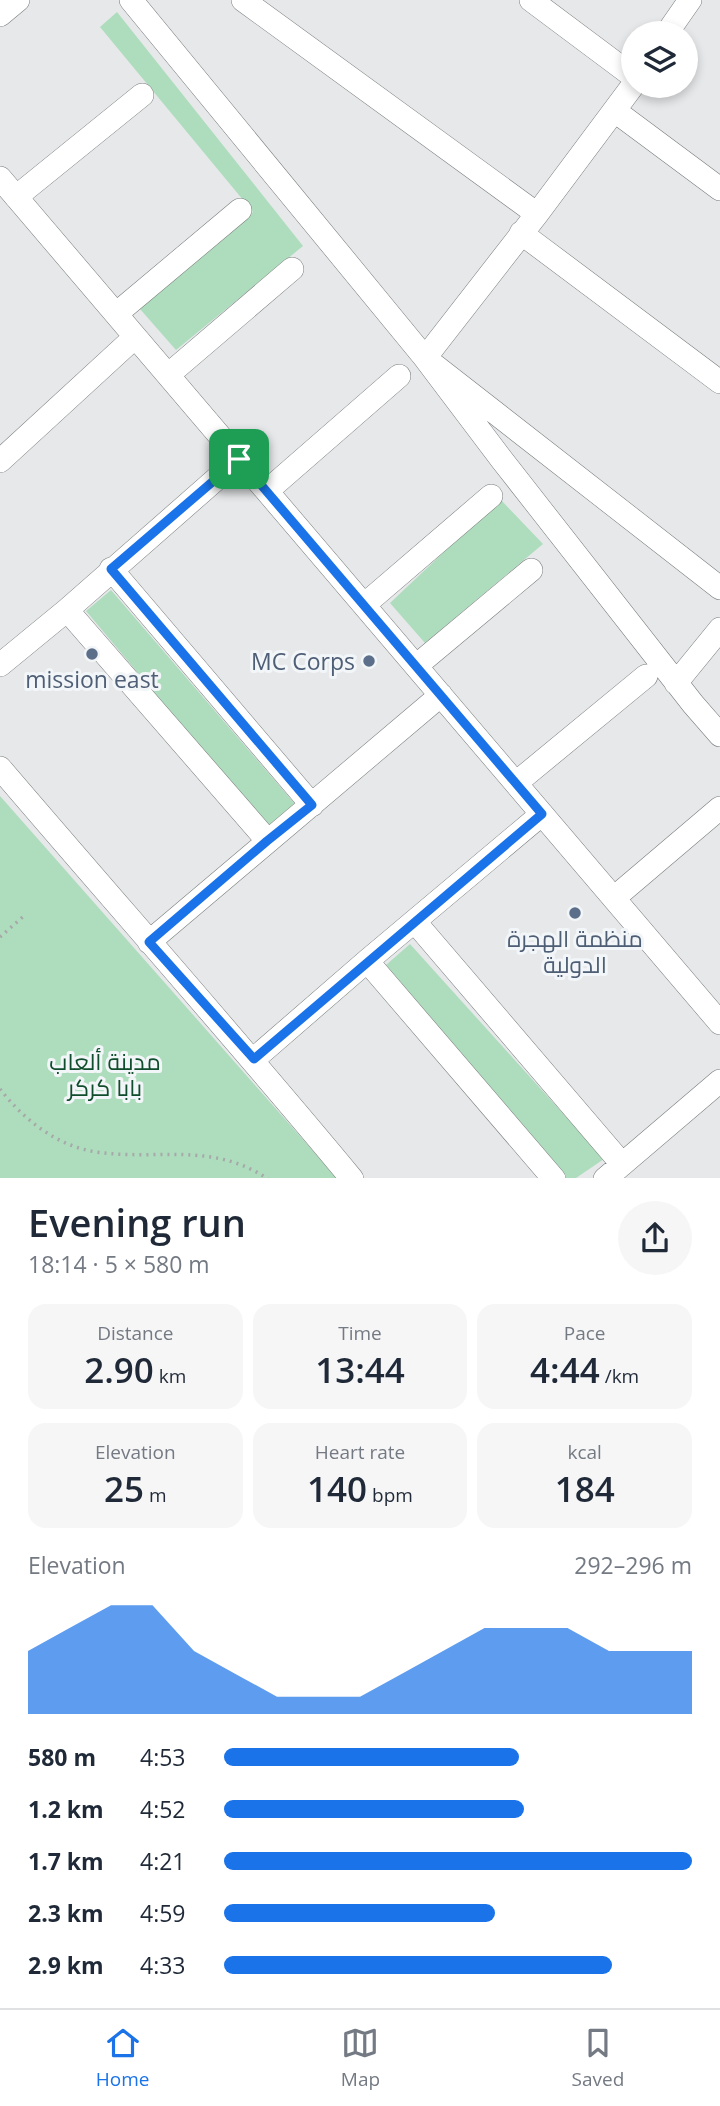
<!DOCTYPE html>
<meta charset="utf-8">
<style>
:root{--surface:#fff;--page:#f6f6f7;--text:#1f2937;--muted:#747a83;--line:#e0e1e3;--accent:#1a73e8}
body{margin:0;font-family:"Open Sans",Cairo,sans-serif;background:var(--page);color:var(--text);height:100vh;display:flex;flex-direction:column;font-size:26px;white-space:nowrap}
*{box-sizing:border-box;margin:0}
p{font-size:23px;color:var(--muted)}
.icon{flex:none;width:38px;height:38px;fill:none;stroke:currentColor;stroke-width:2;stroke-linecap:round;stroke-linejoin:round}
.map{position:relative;height:1178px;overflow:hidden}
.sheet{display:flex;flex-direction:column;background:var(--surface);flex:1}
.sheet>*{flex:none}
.tools{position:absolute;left:621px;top:21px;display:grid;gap:14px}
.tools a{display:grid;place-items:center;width:77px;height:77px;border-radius:50%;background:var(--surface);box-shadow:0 4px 10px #0003;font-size:35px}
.pin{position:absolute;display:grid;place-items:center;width:60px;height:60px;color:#fff;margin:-30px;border-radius:14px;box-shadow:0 4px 10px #0006}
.round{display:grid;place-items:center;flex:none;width:74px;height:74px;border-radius:37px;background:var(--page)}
.overview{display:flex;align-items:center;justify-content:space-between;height:119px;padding:0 28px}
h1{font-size:38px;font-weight:600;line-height:52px}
.figures{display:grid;grid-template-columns:repeat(3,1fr);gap:10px;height:119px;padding:7px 28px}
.figures div{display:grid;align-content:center;border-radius:18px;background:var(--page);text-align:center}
.figures b{font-size:35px;font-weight:600}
.figures small{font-size:19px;font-weight:400}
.figures p{font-size:19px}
.chart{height:196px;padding:14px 28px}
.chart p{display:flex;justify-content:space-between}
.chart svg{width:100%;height:126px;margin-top:7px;fill:var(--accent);opacity:.7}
ul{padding:0 28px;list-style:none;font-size:23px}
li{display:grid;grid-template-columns:112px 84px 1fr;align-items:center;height:52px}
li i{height:18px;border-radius:9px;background:var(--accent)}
.dock{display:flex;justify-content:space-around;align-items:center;height:98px;border-top:2px solid var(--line);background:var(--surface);font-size:19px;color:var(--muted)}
.dock a{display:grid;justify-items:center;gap:4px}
.dock .selected{color:var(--accent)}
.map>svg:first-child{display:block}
.green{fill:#aeddbd}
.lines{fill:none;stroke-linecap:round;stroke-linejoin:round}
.minor-casing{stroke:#797c7d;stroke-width:24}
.path{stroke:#a6a8a9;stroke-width:3.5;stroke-dasharray:2 5;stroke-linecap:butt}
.minor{stroke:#fff;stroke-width:23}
.route-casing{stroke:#fff;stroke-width:14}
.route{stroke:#1a73e8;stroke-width:9}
.service-dot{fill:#5c6f8a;stroke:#f3f6f8;stroke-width:2.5}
.labels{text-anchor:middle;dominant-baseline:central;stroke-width:6;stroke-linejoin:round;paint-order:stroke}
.service-label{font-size:23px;fill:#4e5e75;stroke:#f3f6f8}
.park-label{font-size:23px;fill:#0f4d2c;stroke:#f3f6f8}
</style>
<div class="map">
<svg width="720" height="1179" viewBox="0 0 720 1179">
<rect width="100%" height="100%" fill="#e6e8ea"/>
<path class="green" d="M117,12l186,234 -127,104 -36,-41 113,-97 -153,-185z
M500,499l43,45 -118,99 -35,-40z
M111,590l184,214 -28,23 -181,-216z
M0,796l337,382h-337z
M410,944l194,215 -28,19h-10l-180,-213z"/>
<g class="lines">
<g class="minor-casing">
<path id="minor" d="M131,0l294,358 295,230
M243,0l294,214
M531,0l103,77
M0,15l18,-15
M667,33l23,-33
M634,84l-97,130 -112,144 77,102 191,244 27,31
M615,111l105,78
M0,178l720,845
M16,197l126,-102
M521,233l199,149
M116,314l124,-104
M168,375l124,-106
M0,461l135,-124
M267,491l132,-115
M111,569l201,236
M364,605l127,-109
M67,610l200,230
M0,665l67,-55 172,-151
M416,666l115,-96
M676,683l44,-54
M0,768c117,137 237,272 352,411
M516,783l130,-107
M614,898l106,-90
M415,922l207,242
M149,942l292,-247
M367,961l187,218
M254,1059l113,-98 175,-147
M605,1179l115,-98"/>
</g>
<path class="path" d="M0,937l25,-22
M0,1089c24,31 57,57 96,63 61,9 115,-11 172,27"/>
<use href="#minor" class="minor"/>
</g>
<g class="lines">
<g class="route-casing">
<path id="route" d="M239,459l303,355 -288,245 -105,-117 118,-101 45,-36 -201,-236z"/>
</g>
<use href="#route" class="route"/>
</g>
<g class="service-dot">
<circle cx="92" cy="654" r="7"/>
<circle cx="369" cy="661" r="7"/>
<circle cx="575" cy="913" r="7"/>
</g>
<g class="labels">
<g class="service-label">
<text x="355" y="661" text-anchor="end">MC Corps</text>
<text x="92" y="679">mission east</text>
<text x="575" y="938">منظمة الهجرة<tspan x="575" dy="26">الدولية</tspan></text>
</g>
<g class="park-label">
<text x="105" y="1061">مدينة ألعاب<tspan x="105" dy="26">بابا كركر</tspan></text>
</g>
</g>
</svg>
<div class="tools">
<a><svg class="icon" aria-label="layers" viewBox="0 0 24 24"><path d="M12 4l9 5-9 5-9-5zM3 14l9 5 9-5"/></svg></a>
</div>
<div class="pin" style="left:239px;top:459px;background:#1e9e55"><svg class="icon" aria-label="arrive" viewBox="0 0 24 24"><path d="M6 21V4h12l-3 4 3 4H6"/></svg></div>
</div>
<section class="sheet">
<div class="overview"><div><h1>Evening run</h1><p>18:14 · 5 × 580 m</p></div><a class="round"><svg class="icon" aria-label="share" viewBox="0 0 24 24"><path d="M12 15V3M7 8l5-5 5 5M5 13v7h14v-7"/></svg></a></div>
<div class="figures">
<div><p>Distance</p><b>2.90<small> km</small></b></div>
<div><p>Time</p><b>13:44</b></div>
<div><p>Pace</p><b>4:44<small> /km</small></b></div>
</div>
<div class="figures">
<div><p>Elevation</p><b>25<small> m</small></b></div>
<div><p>Heart rate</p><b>140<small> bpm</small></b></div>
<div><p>kcal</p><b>184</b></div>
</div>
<div class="chart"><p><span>Elevation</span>292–296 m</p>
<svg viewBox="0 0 160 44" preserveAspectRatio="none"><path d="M0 44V22L10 14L20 6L30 6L40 22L50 30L60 38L70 38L80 38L90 30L100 22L110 14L120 14L130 14L140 22L150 22L160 22V44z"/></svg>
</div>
<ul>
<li><b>580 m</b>4:53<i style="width:63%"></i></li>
<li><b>1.2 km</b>4:52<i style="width:64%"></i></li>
<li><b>1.7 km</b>4:21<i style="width:100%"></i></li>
<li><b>2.3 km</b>4:59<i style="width:58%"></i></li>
<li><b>2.9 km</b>4:33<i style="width:83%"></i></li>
</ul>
</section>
<nav class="dock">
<a class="selected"><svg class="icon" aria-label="home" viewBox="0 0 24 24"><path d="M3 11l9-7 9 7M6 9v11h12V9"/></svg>Home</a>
<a><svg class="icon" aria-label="map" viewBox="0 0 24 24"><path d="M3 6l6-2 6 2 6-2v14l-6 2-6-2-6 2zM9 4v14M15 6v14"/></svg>Map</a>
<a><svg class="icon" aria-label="saved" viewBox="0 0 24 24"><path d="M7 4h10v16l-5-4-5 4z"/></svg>Saved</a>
</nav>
